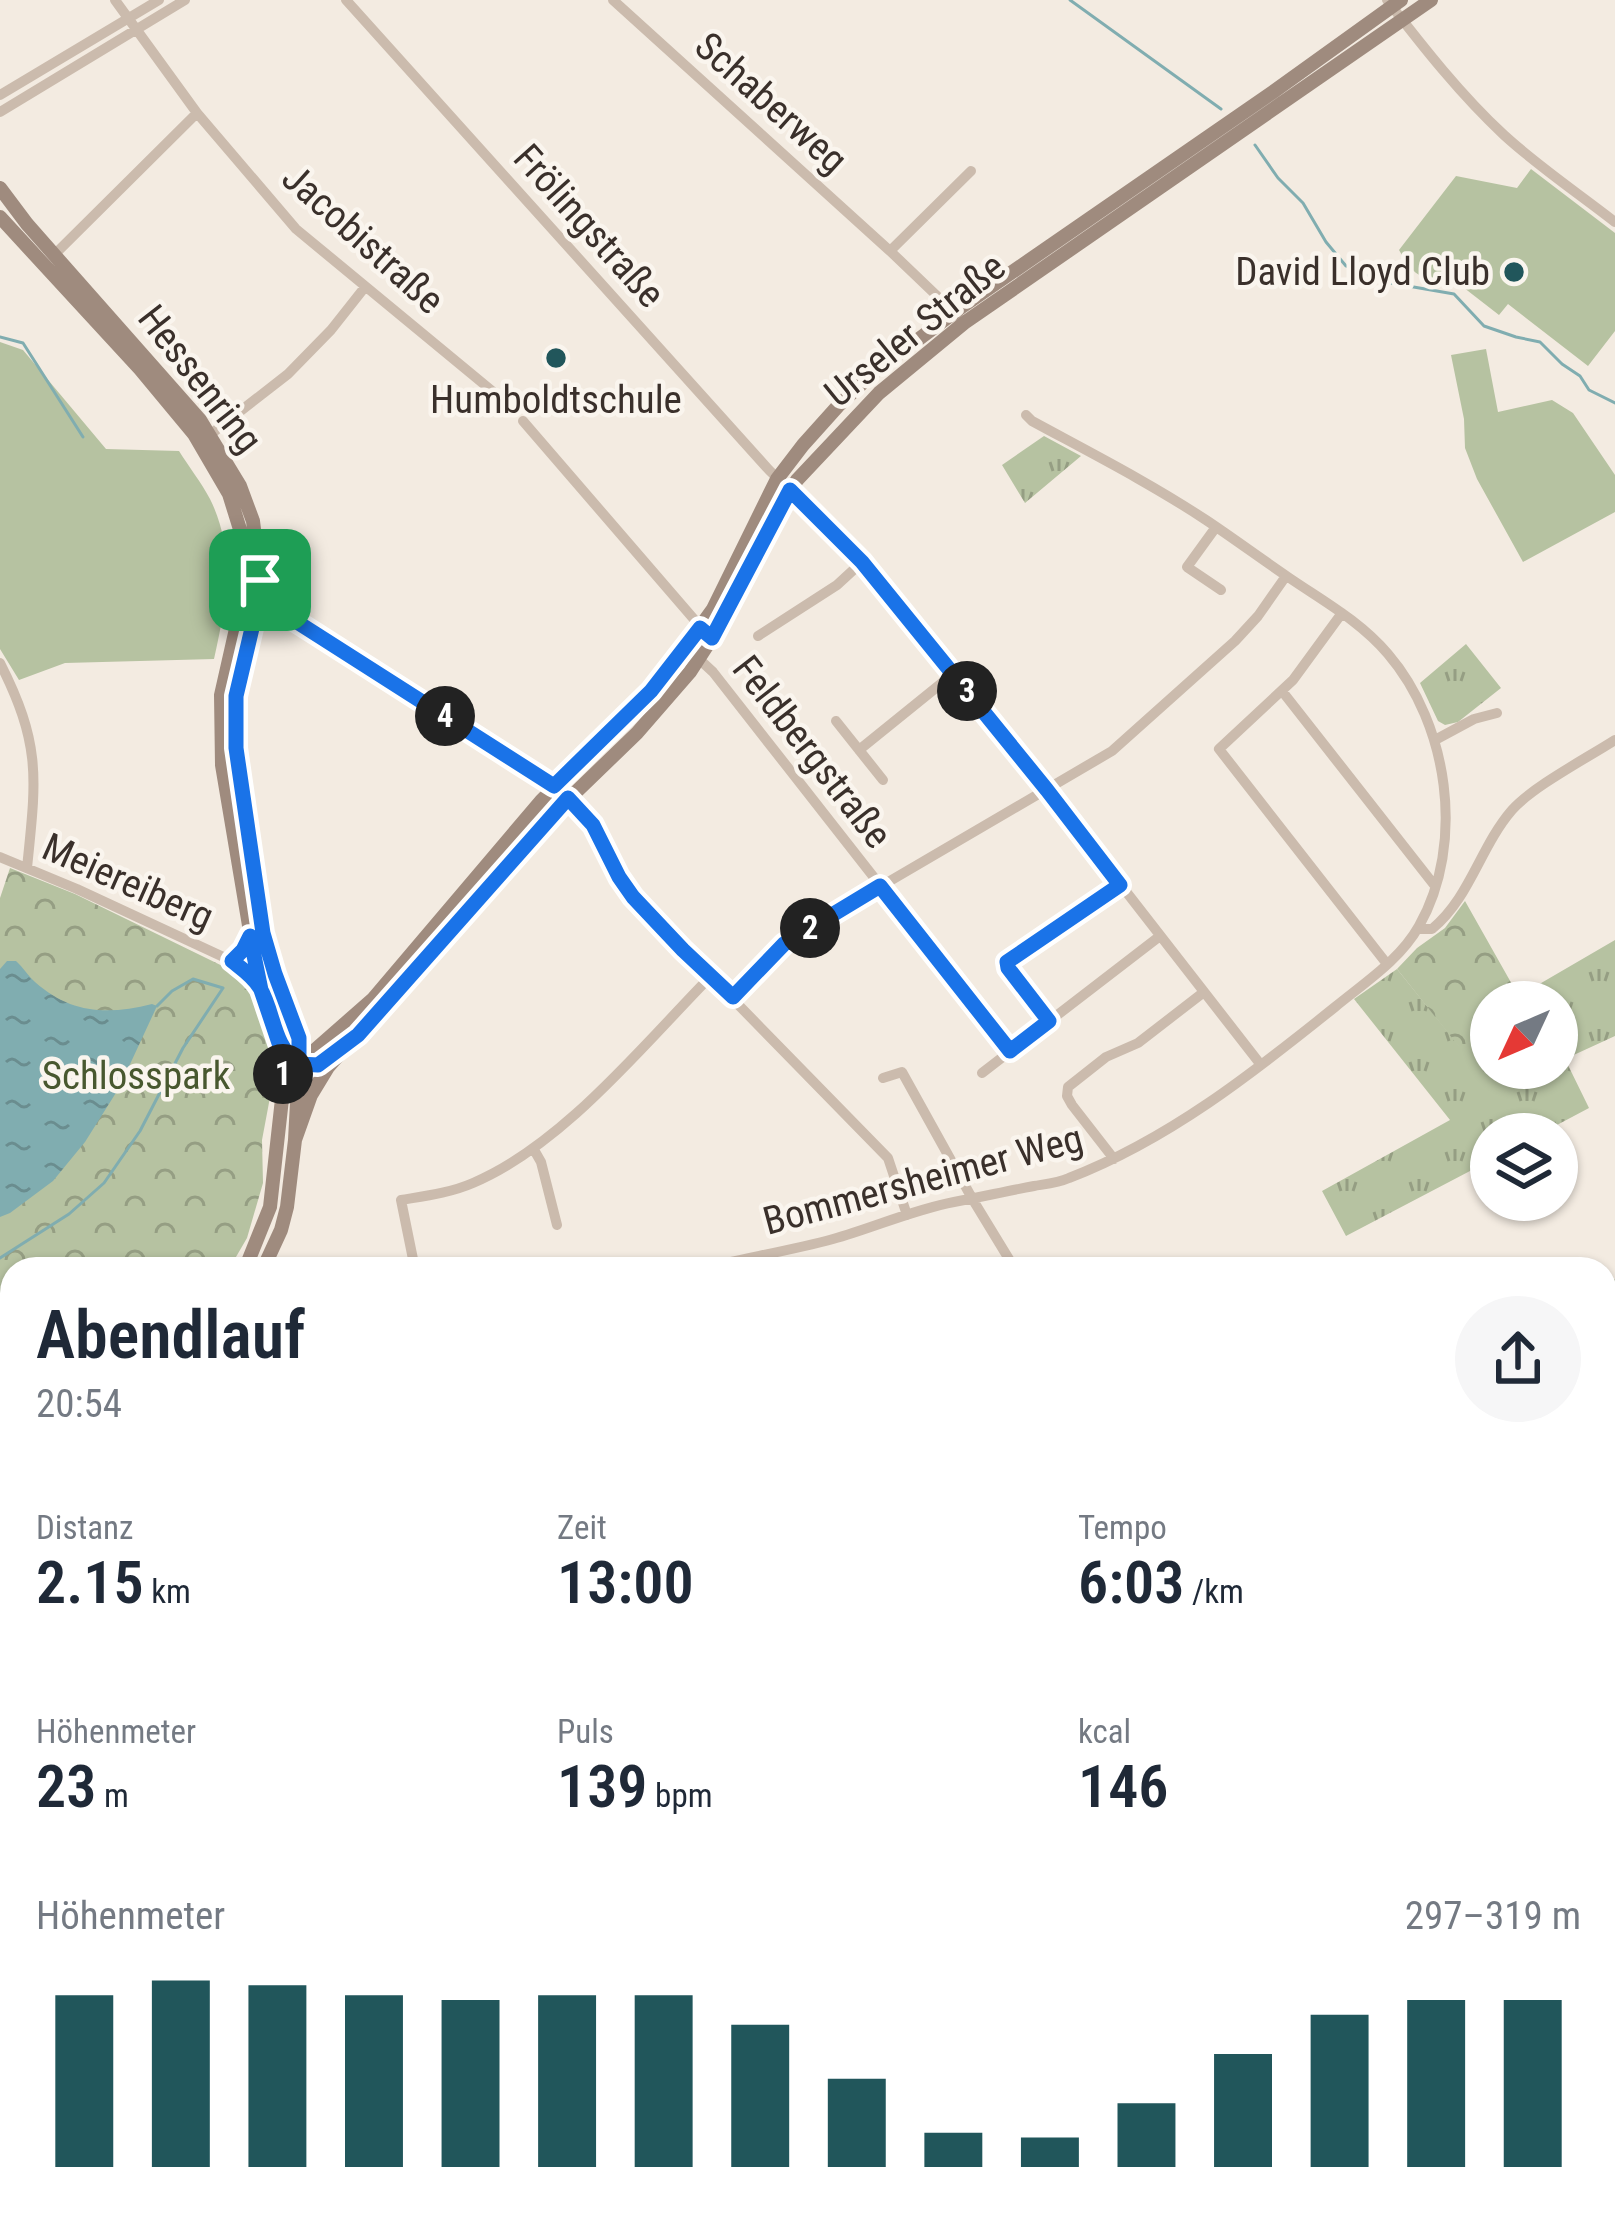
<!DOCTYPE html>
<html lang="de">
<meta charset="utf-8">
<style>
:root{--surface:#fff;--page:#f6f6f7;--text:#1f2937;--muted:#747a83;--accent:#21565b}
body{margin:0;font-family:"Roboto Condensed",sans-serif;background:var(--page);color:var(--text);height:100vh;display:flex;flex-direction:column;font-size:45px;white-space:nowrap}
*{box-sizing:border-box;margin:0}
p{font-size:39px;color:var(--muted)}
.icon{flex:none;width:66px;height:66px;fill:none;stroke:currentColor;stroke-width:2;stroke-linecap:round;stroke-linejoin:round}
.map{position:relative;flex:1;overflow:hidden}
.panel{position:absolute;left:0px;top:1257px;width:1617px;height:975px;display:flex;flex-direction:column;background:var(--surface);border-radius:36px 36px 0 0;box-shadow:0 3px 9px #0004}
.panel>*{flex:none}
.needle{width:78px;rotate:226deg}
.fabs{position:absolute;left:1470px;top:981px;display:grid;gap:24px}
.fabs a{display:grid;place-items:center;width:108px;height:108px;border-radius:50%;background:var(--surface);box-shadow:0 3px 9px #0004;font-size:60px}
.pin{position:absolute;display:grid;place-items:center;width:102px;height:102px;color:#fff;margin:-51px;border-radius:24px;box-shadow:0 6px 18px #0006}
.km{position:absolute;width:60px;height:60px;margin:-30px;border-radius:50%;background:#222;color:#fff;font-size:33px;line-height:60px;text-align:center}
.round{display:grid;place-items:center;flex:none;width:126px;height:126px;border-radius:63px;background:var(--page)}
.summary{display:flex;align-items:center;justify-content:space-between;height:204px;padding:0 36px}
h1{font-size:66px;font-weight:600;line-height:90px}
.stats{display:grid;grid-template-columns:repeat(3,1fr);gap:18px;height:204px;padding:12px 36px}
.stats div{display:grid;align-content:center}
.stats b{font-size:60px;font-weight:600}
.stats small{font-size:33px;font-weight:400}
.stats p{font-size:33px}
.chart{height:336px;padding:24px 36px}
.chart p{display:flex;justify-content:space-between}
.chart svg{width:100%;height:216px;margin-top:12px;stroke:var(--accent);stroke-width:6}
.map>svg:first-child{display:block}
.grass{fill:url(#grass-tufts)}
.park{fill:url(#park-crowns)}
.garden{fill:url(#garden-furrows)}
.pitch{fill:#b6c2a1}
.water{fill:url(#water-ripples)}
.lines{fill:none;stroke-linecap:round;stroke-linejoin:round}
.stream{stroke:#80adb0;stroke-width:3}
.street{stroke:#cbbbad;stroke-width:10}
.secondary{stroke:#9f8b7e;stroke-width:14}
.route-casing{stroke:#fff;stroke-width:24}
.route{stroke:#1a73e8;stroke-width:15}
.poi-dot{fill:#21565b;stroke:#faf5ee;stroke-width:4.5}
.labels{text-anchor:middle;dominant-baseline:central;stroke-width:9;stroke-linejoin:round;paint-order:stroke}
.street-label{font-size:39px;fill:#3a302b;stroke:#faf5ee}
.poi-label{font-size:39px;fill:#3a302b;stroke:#faf5ee;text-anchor:end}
.park-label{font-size:39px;fill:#48582f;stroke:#faf5ee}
</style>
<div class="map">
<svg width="1615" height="2231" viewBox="0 0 1615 2231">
<defs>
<pattern id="grass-tufts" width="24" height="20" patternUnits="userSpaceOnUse" patternTransform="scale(3)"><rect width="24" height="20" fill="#b6c2a1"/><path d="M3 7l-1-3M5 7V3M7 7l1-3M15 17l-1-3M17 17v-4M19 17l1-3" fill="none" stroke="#959e83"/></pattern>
<pattern id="park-crowns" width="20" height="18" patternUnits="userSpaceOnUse" patternTransform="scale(3)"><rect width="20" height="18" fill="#b6c2a1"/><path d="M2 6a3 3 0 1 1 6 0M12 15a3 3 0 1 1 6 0" fill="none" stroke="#959e83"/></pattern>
<pattern id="garden-furrows" width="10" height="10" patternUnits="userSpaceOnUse" patternTransform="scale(3)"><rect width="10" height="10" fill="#b6c2a1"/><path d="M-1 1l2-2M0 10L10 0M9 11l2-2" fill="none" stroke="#959e83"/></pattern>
<pattern id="water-ripples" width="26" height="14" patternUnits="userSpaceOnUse" patternTransform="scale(3)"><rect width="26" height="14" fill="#80adb0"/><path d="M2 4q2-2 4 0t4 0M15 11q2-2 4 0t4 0" fill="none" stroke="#6a8d8f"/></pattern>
</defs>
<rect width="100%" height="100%" fill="#f3ebe1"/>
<path class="grass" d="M1044,436l37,20 -56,47 -23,-38z
M1466,644l35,44 -43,34 -13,3 -7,-4 -18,-38z
M1615,940v96l-50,23 24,49 -49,26h-49v26l-145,76 -24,-45 128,-71 -96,-121 43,-30 63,78 31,-16v37h66v-66h-35l-3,-6z
M1615,1279v626l-2,2 -8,-2v-625z
M1329,2220h214l10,11h-231z"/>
<path class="park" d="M10,868l65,26 168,82 9,15 15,51 7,34 -12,64 1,43 -16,55 -18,31h-217v191l-12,9v-571z
M1465,901l57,101h-31v29l-31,17 -63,-79 20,-21 28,-20z
M413,2220h362l10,11h-365z
M983,2220h267l-6,11h-273z"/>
<path class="garden" d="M1615,2118v113h-44l-8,-11h42v-97z
M784,2220h199l-12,11h-177z"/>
<path class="pitch" d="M1531,169l84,64v98l-27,35 -80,-62 -9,11 -49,-38c-29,5 -37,-2 -51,-27l57,-74 61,12z
M0,342l23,8 83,99 73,2c10,16 22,31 31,48 26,52 16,106 4,160l-149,4 -46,17 -19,-31z
M1486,349l12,63 54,-12 21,13 42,62v37l-92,50 -46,-83 -12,-31 -1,-29 -13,-64z"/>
<path class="water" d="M7,961h9c7,6 12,15 19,21 36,32 73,33 117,22l5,2 -38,82 -34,54 -32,39 -43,32 -10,4v-248z"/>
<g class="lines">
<path class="stream" d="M1070,0l151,109
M1255,145l23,33 25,25 23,39 20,24 33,15 75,13 30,32 32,11 24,5 22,22 18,12 9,14 26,13
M0,337l23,6 60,94
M0,1258l69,-44 35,-31 36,-52 43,-83 40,-60 -30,-9 -21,12 -15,15"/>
<path class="street" d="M115,0l82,113 99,116 201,166
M346,0l423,470 93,92 185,228 214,275
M613,0l277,251 68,65
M1387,0c36,47 74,95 117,135 35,32 74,58 111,87
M0,95l159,-95
M0,112l185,-112
M890,251l81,-80
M54,255l143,-142
M523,421l182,211
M211,434l77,-60 43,-44 34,-43
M1216,527l-29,40 34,23
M260,579l12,20 25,23 246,155 25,21 25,27 26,52 14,20 255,261 19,57
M1342,613l-49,67 -74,69 168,215
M253,624l16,-8 21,4
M758,636l79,-51 25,-23
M700,660l13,12 297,379
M0,663c42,83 36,116 27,205
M1282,691l153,195
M836,721l47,59
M1435,740l39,-21 23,-6
M859,750l94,-76
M0,857l77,32 155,72 27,26
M1418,929h14c38,-31 48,-82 80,-119 20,-23 75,-52 103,-70
M733,997l51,-54 328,-192 123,-110 23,-25 28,-40
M1049,1021l-37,-48 -5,-10 113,-78
M982,1073l178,-137
M883,1078l19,-6 71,128 42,69
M533,1148l8,14 16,63
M1114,1159l-42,-54 -5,-9 1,-9 38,-30 32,-14 66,-51
M415,1269l-14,-69c24,-4 49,-7 72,-17 90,-38 170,-138 238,-207
M700,1269c44,-11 89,-18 133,-30 40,-11 79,-29 121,-37 27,-5 53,-11 80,-16 12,-2 24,-3 35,-8 99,-38 184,-105 266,-171 29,-24 65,-47 84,-81 47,-83 29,-202 -31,-272 -28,-33 -65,-53 -100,-77 -28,-19 -55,-39 -82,-57 -56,-37 -115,-67 -174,-99l-6,-6
M0,1535l12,24
M0,1969l4,-3
M0,2216l12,-2
M121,2220l11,11
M402,2220l7,11
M784,2220l10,11
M1247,2231l5,-11"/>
<path class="secondary" d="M0,188l27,36 173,196 40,66 13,35 7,58 -7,45 -17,72v52l27,185 37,113 -5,94 -8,67 -6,23 -18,39
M0,217l140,152 54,65 35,60 14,45 2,50 -24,106 1,70 33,196 27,89 1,40 -13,117 -25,62
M283,1090l5,-11 11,-15 74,-65 168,-198 110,-110 26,-32 36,-50 64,-130 26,-34 35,-39 34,-32 91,-68 310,-214 128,-92
M295,1140l16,-45 17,-28 219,-247 90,-87 53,-61 22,-34 85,-158 82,-87 85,-70 467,-323
M0,1484l12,-10
M0,1504l12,-9
M0,1892l12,39
M75,2231l8,-11"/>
</g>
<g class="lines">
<g class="route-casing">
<path id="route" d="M260,580l-7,44 -17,72v52l27,185 12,41 24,64v26c-27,-19 -24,-50 -39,-76 -7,-12 -18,-19 -28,-27l11,-11 7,-14 11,54 19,56 4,44 4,-11 11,-15 19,1 40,-30 210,-237 25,27 26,52 14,20 50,53 50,47 51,-53 96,-58 130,165 39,-30 -41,-53 -1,-6 113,-77 -73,-95 -185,-228 -72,-72 -78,148 -12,-10 -49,63 -97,95 -257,-164 -25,-23 -12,-19"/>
</g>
<use href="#route" class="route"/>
</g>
<g class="poi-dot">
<circle cx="1514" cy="272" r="12"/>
<circle cx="556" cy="358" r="12"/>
</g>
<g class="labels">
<g class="street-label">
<text transform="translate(771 103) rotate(42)">Schaberweg</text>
<text transform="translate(589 226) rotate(48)">Frölingstraße</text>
<text transform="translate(363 239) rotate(42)">Jacobistraße</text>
<text transform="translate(915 330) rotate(-39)">Urseler Straße</text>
<text transform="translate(200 379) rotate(52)">Hessenring</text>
<text transform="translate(812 752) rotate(52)">Feldbergstraße</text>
<text transform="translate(128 882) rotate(24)">Meiereiberg</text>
<text transform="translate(923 1180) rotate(-15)">Bommersheimer Weg</text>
</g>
<g class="poi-label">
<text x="1490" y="272">David Lloyd Club</text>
<text x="556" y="400" text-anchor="middle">Humboldtschule</text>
</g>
<g class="park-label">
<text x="136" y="1076">Schlosspark</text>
</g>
</g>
</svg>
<div class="fabs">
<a><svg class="needle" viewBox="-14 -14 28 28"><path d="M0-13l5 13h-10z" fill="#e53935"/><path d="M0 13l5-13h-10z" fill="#747a83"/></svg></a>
<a><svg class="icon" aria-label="layers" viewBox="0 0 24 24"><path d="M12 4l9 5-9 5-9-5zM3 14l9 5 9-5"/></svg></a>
</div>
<div class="pin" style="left:260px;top:580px;background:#1e9e55"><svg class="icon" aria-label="arrive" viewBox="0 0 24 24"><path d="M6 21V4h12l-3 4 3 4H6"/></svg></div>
<b class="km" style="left:283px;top:1074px">1</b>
<b class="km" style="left:810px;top:928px">2</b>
<b class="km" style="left:967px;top:691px">3</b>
<b class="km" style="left:445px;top:716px">4</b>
<section class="panel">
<div class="summary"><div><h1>Abendlauf</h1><p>20:54</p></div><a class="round"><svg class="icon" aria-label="share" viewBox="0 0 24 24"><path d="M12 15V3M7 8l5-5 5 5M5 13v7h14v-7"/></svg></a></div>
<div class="stats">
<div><p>Distanz</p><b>2.15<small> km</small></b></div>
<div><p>Zeit</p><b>13:00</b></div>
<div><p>Tempo</p><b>6:03<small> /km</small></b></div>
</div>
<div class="stats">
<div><p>Höhenmeter</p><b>23<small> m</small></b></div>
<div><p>Puls</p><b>139<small> bpm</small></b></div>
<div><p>kcal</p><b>146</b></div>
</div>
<div class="chart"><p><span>Höhenmeter</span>297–319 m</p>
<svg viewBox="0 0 160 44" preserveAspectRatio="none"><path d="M5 44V9M15 44V6M25 44V7M35 44V9M45 44V10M55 44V9M65 44V9M75 44V15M85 44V26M95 44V37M105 44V38M115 44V31M125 44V21M135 44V13M145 44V10M155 44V10"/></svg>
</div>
</section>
</div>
